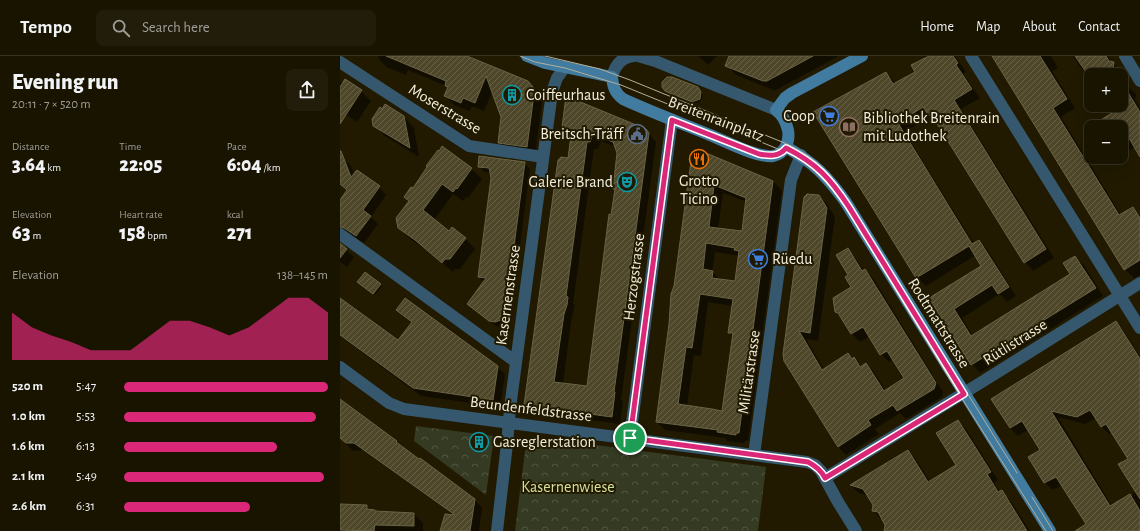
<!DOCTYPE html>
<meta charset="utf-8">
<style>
:root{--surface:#191400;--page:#221d0a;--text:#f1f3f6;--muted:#9f9e99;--line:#373322;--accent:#db2777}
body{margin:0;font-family:"Alegreya Sans",sans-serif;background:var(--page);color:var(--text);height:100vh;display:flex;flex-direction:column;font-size:15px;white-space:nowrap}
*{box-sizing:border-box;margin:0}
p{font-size:13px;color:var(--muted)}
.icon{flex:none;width:22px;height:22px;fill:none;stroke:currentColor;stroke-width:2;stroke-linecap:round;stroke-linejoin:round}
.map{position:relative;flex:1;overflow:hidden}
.side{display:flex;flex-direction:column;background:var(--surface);width:340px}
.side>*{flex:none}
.controls{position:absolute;left:744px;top:12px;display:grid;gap:8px}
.controls a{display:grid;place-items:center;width:44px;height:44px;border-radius:8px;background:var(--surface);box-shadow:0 4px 16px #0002,0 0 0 1px var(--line);font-size:20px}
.pin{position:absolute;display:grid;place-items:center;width:34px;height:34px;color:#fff;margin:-17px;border:2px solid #fff;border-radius:50%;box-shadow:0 1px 4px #0007}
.round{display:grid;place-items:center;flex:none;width:42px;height:42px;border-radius:8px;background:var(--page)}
.summary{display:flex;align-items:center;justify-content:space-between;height:68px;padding:0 12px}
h1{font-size:22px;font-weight:800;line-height:30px}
.figures{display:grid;grid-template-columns:repeat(3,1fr);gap:6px;height:68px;padding:4px 12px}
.figures div{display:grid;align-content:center}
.figures b{font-size:20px;font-weight:800}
.figures small{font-size:11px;font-weight:400}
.figures p{font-size:11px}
.chart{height:112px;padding:8px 12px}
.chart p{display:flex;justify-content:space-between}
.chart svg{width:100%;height:72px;margin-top:4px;fill:var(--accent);opacity:.7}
ul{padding:0 12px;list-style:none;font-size:13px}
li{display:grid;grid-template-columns:64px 48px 1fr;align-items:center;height:30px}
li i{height:10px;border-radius:5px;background:var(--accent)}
header{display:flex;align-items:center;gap:24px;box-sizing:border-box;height:56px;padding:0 20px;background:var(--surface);border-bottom:1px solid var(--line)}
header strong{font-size:19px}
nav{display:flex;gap:22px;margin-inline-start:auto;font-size:14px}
.search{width:280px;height:36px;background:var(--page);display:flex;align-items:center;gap:10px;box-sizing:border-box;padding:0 14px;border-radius:8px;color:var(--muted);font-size:15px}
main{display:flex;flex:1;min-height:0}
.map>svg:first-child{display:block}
.park{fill:url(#park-crowns)}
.shadow{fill:#0007;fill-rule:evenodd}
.building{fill:url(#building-hatch);stroke:#6a6345;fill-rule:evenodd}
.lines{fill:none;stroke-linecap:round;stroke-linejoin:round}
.street{stroke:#35586e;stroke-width:12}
.secondary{stroke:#417b9f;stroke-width:12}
.tram{stroke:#b3af9b;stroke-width:1}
.route-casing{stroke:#fff;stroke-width:8}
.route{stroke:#db2777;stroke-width:5}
.labels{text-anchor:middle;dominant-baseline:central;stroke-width:4;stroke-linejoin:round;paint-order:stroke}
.poi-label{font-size:16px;fill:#f2eedd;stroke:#211a00;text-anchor:start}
.street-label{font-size:16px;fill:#f2eedd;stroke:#211a00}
.park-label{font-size:16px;fill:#d4e19b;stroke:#211a00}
</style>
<header>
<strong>Tempo</strong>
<div class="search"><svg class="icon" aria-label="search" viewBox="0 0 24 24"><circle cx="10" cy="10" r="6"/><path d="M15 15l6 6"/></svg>Search here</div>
<nav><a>Home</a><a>Map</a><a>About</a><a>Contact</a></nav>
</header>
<main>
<section class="side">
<div class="summary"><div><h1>Evening run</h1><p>20:11 · 7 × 520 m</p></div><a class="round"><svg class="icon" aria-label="share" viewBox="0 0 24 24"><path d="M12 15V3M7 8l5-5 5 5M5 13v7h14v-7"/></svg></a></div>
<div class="figures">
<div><p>Distance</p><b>3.64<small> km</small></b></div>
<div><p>Time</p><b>22:05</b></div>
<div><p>Pace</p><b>6:04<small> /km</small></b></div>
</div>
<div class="figures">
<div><p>Elevation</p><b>63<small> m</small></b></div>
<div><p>Heart rate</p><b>158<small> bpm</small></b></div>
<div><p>kcal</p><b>271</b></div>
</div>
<div class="chart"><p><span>Elevation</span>138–145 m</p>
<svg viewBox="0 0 160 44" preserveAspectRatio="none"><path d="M0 44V15L10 24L20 29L30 33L40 38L50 38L60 38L70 29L80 20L90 20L100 24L110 29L120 24L130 15L140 6L150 6L160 15V44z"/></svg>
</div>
<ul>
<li><b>520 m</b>5:47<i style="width:100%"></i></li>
<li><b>1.0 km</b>5:53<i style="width:94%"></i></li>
<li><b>1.6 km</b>6:13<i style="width:75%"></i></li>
<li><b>2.1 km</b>5:49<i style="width:98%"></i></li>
<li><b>2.6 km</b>6:31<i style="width:62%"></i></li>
</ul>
</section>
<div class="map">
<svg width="800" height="475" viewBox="0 0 800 475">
<defs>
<pattern id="park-crowns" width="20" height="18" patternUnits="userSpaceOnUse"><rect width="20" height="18" fill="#353a22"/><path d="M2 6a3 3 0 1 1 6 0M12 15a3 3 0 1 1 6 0" fill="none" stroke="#535742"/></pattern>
<pattern id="building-hatch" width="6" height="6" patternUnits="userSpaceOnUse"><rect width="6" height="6" fill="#4e472a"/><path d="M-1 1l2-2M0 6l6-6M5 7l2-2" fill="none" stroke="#686248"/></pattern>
</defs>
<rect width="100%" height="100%" fill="#211a00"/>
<path class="park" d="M76,370l78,10 -8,59 -72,-54z
M201,382l225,29 -8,64h-243l10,-80 7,-9z"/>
<path class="shadow" d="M39,0h85l63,26 15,15v6l-7,52 -27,-4 -9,-9 3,-25 -9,-27 -9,21 -12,-5 -2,5 -16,-6 -8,-9 3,-7 -3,-3 -38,-16 -2,5 -20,-8 -8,-9z
M358,0h19l-9,9z
M390,0h109l-63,34h-3l-37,-15 -9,-10z
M584,0h31l11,16 -3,2 17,24 -19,11 93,149 -21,13 -8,-9 -87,-139 -7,-7 -26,16 69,112 5,-3 8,8 29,47 -9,6 -7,-8 -38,24 11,18 99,-61 3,-18 9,8 19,31 -123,77 -8,-9 -42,-65 52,-33 -6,-11 -50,31 -9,-8 -103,-165 72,-40 10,10 20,-11 9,-13z
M653,0h58l7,12 -6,3 23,37 -14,9 60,98 12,-7 7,7v60l-6,3 -9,-9z
M733,0h35l4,7 11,9 -1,7 3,5 11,10 -1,6 5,8v47l-5,-8 -14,8v-28h-27l19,-13 -5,-9h13v-30h-30v3l-11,-11z
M0,26l21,9 10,10 -14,21 -17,-11z
M357,32l5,5 1,4 -4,5 -4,1 -25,-10z
M64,61l10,11 5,29 -34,-21 -11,-11z
M306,74l10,12 -35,258 2,1 -3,23 -87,-12 -8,-7 46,-263 -9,-8zM261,85l15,6 2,6 -4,36 2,1 -28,197 -25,-3 8,-62 4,-17 -2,-1 21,-155h4z
M103,92l29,21 10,10 -14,19 -2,-1 -3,4 -10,-7 -19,26 16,12 15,6 10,11 -15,20h-5l-2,3 -27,-22 -17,-12 -10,-10 10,-26 -4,-5 8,-8z
M352,98l81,27 9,9 -34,251h-3l-1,2 -17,-2 -2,-3 -60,-8 -8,-8zM383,137l24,9 -5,30 -24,-3zM375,196l25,4 -4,26 -15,-2 -9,-8zM368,246l25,4 -4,26 5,5 -11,75 -36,-6 7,-51 7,1z
M4,103l7,7 3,9 25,12 7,8 -15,22 7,7 -14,19 -15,-9 -9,6v-38l8,-11 -8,-6v-20z
M184,107l6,6 -20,152 -3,5 -5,2 -6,-2 -28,-22 16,-22 -5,-5 13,-99 -1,-5 -7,-1 -5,-6z
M479,140l8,8 8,13 -17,124 -12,-2 18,30 24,-15 14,13 4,-3 8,8 12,19 19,-13 -11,-19 -5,3 -8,-8 -11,-18 -10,6 -8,-8 -9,-16 -7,-6 17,-25 -4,-12 -2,-26 8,8 9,14 1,-1 8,8 70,114 -1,5 -36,22 -6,-6 -25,16 4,5 -33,21 -8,-8 -53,-86z
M0,186v2l14,13 -7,10 -7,-5z
M20,228h20l2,2 -7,9z
M0,244l58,42 14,-19 -15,-13 100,57 8,7 -5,33 -79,-11 -81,-60z
M776,266l7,8 17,27v174h-63l10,-7 -24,-39 -11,5 -7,-8 -4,-32 -12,-21 -11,7 -8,-8 -17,-29zM718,361l27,7 11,-6 6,9 7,7 3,-2 17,27 8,33 -25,14z
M0,345l56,41 6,6 72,51 8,9 -3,23h-38l14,-15 -92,-66 -10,1 -8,-8 -3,-8 -2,-2z
M618,365l8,8 32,51 -4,3 6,9h2l8,8 20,31h-145l1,-6 -3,-6h-2l-8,-8 1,-6 -6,-9 -9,-3 -8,-7 57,-35 8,8 14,23 27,-17z
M0,449l27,1 4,5 5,1 38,2 9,9v8h-83z"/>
<path class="building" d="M46,0h81l61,25 5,6 1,7 -7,53 -29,-4 3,-26 -15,-41 -11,27 -12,-5 -2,5 -17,-7 4,-9 -3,-1 1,-5z
M389,0h84l-46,25h-4l-38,-15z
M589,0h24l5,7 -2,2 16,24 -18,11 92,149 -22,14 -93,-149 -2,2 -6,-9 -25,16 74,121 7,-4 30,47 -11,7 -6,-9 -38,24 17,27 99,-62 -7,-11 12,-7 21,32 -125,77 -42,-67 52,-32 -12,-20 -53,32 -103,-166 73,-40 7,12 22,-12 -4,-7z
M652,0h48l27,43 -14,9 66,107 14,-8 7,11v42l-16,10z
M735,0h31l3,5 5,1 -2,13h-24z
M327,21h5l26,10 3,5 -1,7 -8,3 -27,-11 -3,-4v-5z
M5,23l17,11 -22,34v-37z
M781,25l19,31v45l-14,-24 -5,3v-9h-31l31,-20z
M226,40l80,33 3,4 -35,259h1l-3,25 -88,-12 34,-245 3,-3 7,1 3,-22 -10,-1zM253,78l20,8 4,11 -4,36h2l-4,26 -2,-1 -22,172 -33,-4 10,-68 3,-9 1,-8 -2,-1 21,-154h3z
M45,48l19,12 6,32 -37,-22 -1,-7 8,-12 2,2z
M102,90l30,22 -15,21 -1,-1 -3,4 -11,-8 -19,26 26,21 3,-4 14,11 -16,21h-5l-3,4 -27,-23 -17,-12 -2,-10 13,-17 -5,-4 7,-10 2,1 14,-21 -1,-1 12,-16 1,1z
M359,94l74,31 -34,252h-3v2l-19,-3 1,-2 -62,-8 13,-98 2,-30 3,-8 18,-132zM374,129l32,13 -4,33 -33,-4zM366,187l29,5 -1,2 5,1 -4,30 -23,-3 1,-7 -10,-2zM360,238l33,5 -5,34h5l-11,78 -10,-2 -34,-5 8,-57 6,1z
M0,95h1l10,26 6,-7 23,16 -17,24 8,6 -15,20 -12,-8 -4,-1v-27l7,-10 -7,-6z
M139,100l46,6 -20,153 -4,5 -6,2 -6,-1 -22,-17 19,-26 -8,-1 13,-99 -2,-10 -11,-1z
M467,138l12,1 8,13 -17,125 -11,-2 23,39 26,-17 4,6 2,-2 6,10 6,-4 18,28 20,-13 -17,-27 -7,4 -17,-28 -12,7 -13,-21 -3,-1 -2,-14 18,-11 -6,-10 3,-2 -12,-20 12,-7 14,23 3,-2 71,114 -2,6 -37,22 -4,-6 -25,15 3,5 -33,22 -54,-86 -1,-7 21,-157z
M0,187l7,6 -7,9z
M25,216l16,12 -8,10 -16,-12z
M0,242l58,42 14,-18 -16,-12 9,-12 93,68 -5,34 -80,-12 -73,-53z
M776,265l24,38v140l-22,-35 10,-5 -22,-35 -5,3 -11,-17 -13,7 -26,-6 59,95 20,-12 10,17v20h-65l11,-7 -30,-47 -12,6 -16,-26 12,-7 -18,-29 -12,7 -19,-29z
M0,343l46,34 11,8 -1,1 23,17 1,-1 55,41 -5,32h-30l5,-17 10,1 -101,-72h-8l-6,-5z
M618,364l33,52 -4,2 11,18 4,-2 25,41h-143l1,-6 -7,-13 -6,-1 1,-6 -10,-16 -13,-4 58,-35 20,32 28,-17 -20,-32z
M0,448l27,1v4l8,1v1l39,2v13l-39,-1 -1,6 -34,-1z"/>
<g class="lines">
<path class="street" d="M298,0l17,5 121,49
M631,0l169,272
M785,0l15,25
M0,6l129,84 74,11
M272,21c3,-12 10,-20 22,-21
M0,178l176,128
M0,311l49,36 15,6 403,53 8,3 6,6 17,31 18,29
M290,382l42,-318
M414,399l37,-275 10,-25
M485,422l152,-93 163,-102
M157,475l10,-87 3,-36 42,-316 5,-14 8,-11"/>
<path class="secondary" d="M187,0l18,7 67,14c1,10 3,16 11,22 28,13 58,24 87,36 15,6 47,23 63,21 12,-2 17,-15 15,-26 -2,-8 -5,-15 -12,-20l9,-12 7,-5 70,-37
M446,91c28,16 40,28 59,54l205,330"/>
<path class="tram" d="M180,0l15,6 30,6 56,17 162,66c29,13 45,32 63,58l103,169 97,153
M205,0l55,13 30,11 157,64c24,12 36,21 52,43l178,286
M692,441l21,34"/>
</g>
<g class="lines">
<g class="route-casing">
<path id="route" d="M332,64l87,34c10,2 20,3 27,-6 30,15 44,30 63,59l115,187 -139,84c-4,-8 -9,-12 -17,-16l-178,-24z"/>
</g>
<use href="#route" class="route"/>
</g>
<defs>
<g id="building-ring" transform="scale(1)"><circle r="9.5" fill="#211a00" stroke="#0f9aa8" stroke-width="1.5"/><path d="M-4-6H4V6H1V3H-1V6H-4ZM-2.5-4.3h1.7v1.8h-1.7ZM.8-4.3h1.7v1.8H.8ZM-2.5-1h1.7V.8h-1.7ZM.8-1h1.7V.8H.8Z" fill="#0f9aa8"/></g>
<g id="supermarket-ring" transform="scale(1)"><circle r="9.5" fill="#211a00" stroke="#3f7fe0" stroke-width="1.5"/><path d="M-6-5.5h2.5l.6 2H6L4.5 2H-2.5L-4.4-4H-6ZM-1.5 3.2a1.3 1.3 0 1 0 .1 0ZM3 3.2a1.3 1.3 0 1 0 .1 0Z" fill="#3f7fe0"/></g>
<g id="library-ring" transform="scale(1)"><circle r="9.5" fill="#211a00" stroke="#8d6e63" stroke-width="1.5"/><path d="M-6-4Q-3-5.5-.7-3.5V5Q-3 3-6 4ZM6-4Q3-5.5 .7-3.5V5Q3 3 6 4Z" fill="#8d6e63"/></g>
<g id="civic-ring" transform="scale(1)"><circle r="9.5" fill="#211a00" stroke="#5c6f8a" stroke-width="1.5"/><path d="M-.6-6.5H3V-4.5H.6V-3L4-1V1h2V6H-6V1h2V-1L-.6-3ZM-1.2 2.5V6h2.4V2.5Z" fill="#5c6f8a"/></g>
<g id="restaurant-ring" transform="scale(1)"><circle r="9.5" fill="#211a00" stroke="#e8710a" stroke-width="1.5"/><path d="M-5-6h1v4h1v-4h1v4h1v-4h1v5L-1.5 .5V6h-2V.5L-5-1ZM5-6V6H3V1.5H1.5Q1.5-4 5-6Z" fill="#e8710a"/></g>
<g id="theatre-ring" transform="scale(1)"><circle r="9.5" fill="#211a00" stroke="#0f9aa8" stroke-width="1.5"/><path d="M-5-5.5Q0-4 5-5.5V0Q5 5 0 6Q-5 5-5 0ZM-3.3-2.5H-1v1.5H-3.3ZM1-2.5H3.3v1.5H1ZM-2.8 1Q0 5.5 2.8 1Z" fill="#0f9aa8"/></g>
</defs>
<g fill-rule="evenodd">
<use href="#building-ring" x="172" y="39"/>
<use href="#supermarket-ring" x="489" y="60"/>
<use href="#library-ring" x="509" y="71"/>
<use href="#civic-ring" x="297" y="78"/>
<use href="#restaurant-ring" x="359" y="103"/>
<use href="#theatre-ring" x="287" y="126"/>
<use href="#supermarket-ring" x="418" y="203"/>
<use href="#building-ring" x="139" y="386"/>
</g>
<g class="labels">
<g class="poi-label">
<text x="186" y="39">Coiffeurhaus</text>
<text x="475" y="60" text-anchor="end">Coop</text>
<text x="523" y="62">Bibliothek Breitenrain<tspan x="523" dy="18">mit Ludothek</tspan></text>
<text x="283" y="78" text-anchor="end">Breitsch-Träff</text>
<text x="359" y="125" text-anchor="middle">Grotto<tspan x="359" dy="18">Ticino</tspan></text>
<text x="273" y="126" text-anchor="end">Galerie Brand</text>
<text x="432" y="203">Rüedu</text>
<text x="153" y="386">Gasreglerstation</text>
</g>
<g class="street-label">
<text transform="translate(105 53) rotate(31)">Moserstrasse</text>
<text transform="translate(376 63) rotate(21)">Breitenrainplatz</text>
<text transform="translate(294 221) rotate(-83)">Herzogstrasse</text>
<text transform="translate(168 239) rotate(-82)">Kasernenstrasse</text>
<text transform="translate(599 267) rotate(58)">Rodtmattstrasse</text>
<text transform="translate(675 286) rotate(-32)">Rütlistrasse</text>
<text transform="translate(409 316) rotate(-82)">Militärstrasse</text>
<text transform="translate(191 353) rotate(7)">Beundenfeldstrasse</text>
</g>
<g class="park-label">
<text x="228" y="431">Kasernenwiese</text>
</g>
</g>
</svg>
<div class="controls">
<a>+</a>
<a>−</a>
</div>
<div class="pin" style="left:290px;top:382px;background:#1e9e55"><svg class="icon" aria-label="arrive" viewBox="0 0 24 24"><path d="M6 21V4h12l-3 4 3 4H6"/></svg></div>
</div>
</main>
